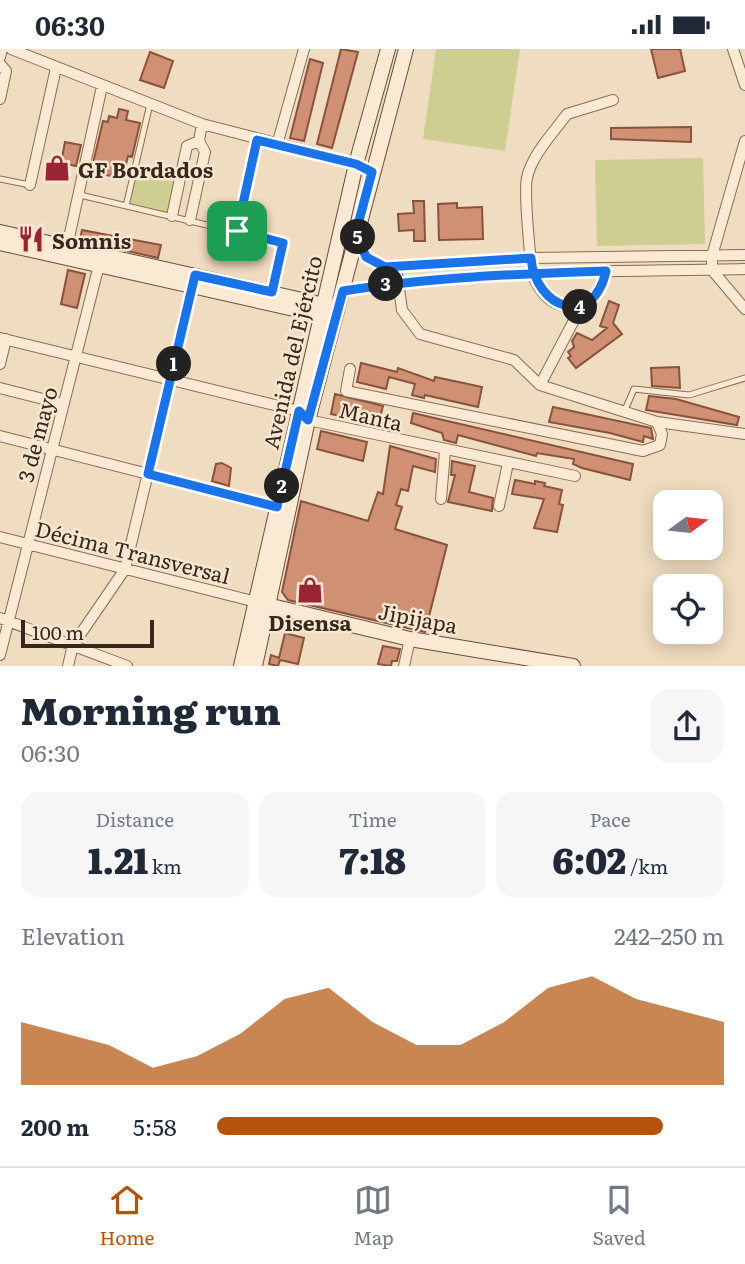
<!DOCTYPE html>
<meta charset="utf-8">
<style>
:root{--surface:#fff;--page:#f6f6f7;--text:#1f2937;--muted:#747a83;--line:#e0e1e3;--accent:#b45309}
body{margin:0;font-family:Literata,serif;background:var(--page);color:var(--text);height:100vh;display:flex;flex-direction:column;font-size:26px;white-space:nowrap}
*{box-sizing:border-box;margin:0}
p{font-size:23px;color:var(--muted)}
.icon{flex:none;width:38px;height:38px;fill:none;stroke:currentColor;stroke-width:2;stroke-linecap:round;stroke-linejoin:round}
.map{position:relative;height:617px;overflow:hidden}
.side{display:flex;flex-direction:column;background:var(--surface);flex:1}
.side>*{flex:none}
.needle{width:46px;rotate:75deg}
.controls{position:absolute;left:653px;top:441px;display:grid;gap:14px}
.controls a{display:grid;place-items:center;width:70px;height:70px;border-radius:14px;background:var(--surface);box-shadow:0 4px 18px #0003;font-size:35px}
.scale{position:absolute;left:21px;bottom:18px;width:133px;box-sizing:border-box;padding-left:7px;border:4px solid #38271c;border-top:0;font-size:19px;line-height:24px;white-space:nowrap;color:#38271c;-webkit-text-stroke:5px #f7e7d0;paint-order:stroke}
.pin{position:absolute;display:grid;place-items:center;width:60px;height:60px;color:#fff;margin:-30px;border-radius:14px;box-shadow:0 4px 10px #0006}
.km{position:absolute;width:35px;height:35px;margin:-18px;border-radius:50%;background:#222;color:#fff;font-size:19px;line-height:35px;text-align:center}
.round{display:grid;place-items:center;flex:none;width:74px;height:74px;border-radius:21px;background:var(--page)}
.head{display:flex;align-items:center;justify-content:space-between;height:119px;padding:0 21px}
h1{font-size:38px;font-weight:800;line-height:52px}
.figures{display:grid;grid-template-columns:repeat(3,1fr);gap:10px;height:119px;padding:7px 21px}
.figures div{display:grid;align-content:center;border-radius:18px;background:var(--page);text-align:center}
.figures b{font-size:35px;font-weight:800}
.figures small{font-size:19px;font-weight:400}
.figures p{font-size:19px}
.chart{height:196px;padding:14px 21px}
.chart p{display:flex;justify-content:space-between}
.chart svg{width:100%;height:126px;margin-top:7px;fill:var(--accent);opacity:.7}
ul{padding:0 21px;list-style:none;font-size:23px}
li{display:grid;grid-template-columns:112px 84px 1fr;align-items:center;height:52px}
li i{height:18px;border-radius:9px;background:var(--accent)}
.status{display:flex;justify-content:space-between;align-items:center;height:49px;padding:0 35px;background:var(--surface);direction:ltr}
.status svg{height:19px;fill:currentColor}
.tabs{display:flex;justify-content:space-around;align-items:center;height:98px;border-top:2px solid var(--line);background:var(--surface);font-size:19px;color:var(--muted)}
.tabs a{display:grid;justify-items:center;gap:4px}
.tabs .selected{color:var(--accent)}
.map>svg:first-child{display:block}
.green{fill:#cece93}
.building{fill:#d09074;stroke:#8a523c;stroke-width:2}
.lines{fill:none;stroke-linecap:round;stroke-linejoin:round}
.lane-casing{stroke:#896c57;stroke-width:7}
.street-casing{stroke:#896c57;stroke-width:12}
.secondary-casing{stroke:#6b4d3a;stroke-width:16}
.lane{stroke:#faead3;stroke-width:5}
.street{stroke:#faead3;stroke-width:10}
.secondary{stroke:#faead3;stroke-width:14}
.route-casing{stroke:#fff;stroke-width:14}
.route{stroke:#1a73e8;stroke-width:9}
.labels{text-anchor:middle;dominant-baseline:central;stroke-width:5;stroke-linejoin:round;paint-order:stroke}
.poi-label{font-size:21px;font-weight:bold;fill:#38271c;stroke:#f7e7d0;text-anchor:start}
.street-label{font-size:21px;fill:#38271c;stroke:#f7e7d0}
</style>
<div class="status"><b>06:30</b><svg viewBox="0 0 49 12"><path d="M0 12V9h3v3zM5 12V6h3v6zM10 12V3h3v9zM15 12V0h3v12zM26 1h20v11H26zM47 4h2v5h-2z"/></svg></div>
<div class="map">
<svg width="745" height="617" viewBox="0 0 745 617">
<rect width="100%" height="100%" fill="#f0dcc0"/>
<path class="green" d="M436,0h84l-15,102 -82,-12z
M703,109l2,86 -108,2 -2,-86z
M136,124l40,9 -6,31 -41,-9z"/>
<path class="building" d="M341,0l17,3 -26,96 -15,-4z
M651,0h29l5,22 -27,7z
M150,3l23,9 -9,27 -24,-8z
M310,10l13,4 -19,78 -14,-3z
M119,60l9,2 -2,9 14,3 -8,34 -4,-1 -2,8 -11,-2 -3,14 -17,-3 2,-9 -4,-1 10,-42 5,1 1,-6 8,2z
M691,78v15l-80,-3v-11z
M65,93l16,3 -5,21 -15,-3z
M413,152h11l1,40h-11v-11l-15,1 -1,-17 16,-1z
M457,154v5l25,-1 1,32 -44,1 -1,-36z
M82,181l79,15 -3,13 -78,-18z
M68,221l17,4 -8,34 -16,-4z
M609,252l10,4 -6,18 9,11 -46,34 -8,-10 3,-2 -3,-4 6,-5 -2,-6 5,-8 15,7 15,-12 -7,-2z
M361,314l36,9 1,-4 36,13 1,-4 47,10 -4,20 -53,-12 -1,3 -12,-3 3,-11 -26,-7 -3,12 -29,-7z
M679,318l1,21 -28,-2 -1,-18z
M335,345l48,12 -5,19 -47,-11z
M649,347l27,3 63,18 -2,8 -91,-15z
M553,358l98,21 2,11 -9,-3 -1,6 -33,-9 -61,-11z
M413,364l220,51 -3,16 -48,-12 -9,-4 1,-5 -37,-6 -1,3 -78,-21 -2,8 -12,-3 -2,-7 -31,-10z
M321,382l46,11 -4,19 -46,-12z
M390,397l46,13 -1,13 -22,-6 -5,25 -7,-2 -5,16 6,2 -7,22 52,16 -22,87 -137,-32 -6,-8 19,-91 67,20 10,-29 5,2z
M452,412l23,5 -6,26 24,6 -1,13 -44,-9 7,-27h-4z
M222,414l9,5 -2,18 -17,-5 4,-17z
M515,431l20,4v-3l10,2 -1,3 18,4 -3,14 4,1 -6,27 -23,-4 10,-29 -32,-5z
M285,584l19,5 -6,26 -18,-4 -2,6 -9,-2 2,-9 8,3z
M383,597l17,3 -3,12h-5l-1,5 -13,-2z"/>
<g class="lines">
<g class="lane-casing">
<path id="lane" d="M0,130l30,6
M80,146l203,48 -11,49
M126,157l24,-102
M237,182l20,-91
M625,361l9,-21 55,6 56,-17"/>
</g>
<g class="street-casing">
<path id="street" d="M11,0l191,75 154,40 16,8
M733,0l12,36
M0,8l2,-8
M0,15l6,7 -6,28
M745,92l-33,115v14l33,39
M277,96l27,-96
M30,136l26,-117
M172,167l15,-70 12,-5
M190,171l15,-68 -6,-11 3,-17
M357,185l9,23 19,10 146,-9 214,-3
M67,198l35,-161
M606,221c-10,46 -53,49 -71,10 -5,-10 -11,-90 -8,-102 4,-22 27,-46 40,-64l46,-14
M343,242c132,-22 268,-19 402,-22
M0,289l299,73 9,9 267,56
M0,315l6,-25
M350,320l-4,22 297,60 17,-6 2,-11 -5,-12 -117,-37 -26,-25 -94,-26 -18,-24 -6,-43
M540,336l41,-78
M0,339l63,16
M657,373l88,12
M0,387l277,71
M441,450l4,-48
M499,457l9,-43
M0,488l256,65
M0,569l127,48
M0,606l99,-390
M68,617l5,-21 52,-76 69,-288
M404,617l6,-27"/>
</g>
<g class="secondary-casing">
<path id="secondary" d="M0,183l333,75
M0,194l330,74
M259,554l151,36 163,27
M241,617l115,-502 32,-115
M255,617l53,-246 98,-371"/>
</g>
<use href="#lane" class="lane"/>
<use href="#street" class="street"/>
<use href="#secondary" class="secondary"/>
</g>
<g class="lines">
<g class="route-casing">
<path id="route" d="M237,182l46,12 -11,49 -77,-17 -47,199 129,33 22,-96 9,9 35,-129c86,-14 175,-17 263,-20 -13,59 -71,37 -75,-13l-146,9 -19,-10 -10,-25 16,-60 -16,-8 -99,-24 -20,91"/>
</g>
<use href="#route" class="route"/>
</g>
<defs>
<g id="shop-bare" transform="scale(2.1)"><path d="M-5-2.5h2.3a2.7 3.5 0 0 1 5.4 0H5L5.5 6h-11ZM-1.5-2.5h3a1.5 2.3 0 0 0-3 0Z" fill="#9b2432" stroke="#f7e7d0" stroke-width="2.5" paint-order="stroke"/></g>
<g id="restaurant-bare" transform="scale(2.1)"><path d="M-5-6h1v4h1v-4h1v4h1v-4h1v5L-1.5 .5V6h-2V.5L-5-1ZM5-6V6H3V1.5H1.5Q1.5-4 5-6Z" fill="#9b2432" stroke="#f7e7d0" stroke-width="2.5" paint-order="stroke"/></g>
</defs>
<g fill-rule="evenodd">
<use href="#shop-bare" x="57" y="119"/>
<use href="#restaurant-bare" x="31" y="190"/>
<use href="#shop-bare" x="310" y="541"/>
</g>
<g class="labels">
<g class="poi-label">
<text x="78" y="119">GF Bordados</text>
<text x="52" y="190">Somnis</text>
<text x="310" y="572" text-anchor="middle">Disensa</text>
</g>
<g class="street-label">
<text transform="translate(291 303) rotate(-77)">Avenida del Ejército</text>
<text transform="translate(371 366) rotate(13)">Manta</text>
<text transform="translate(36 385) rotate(-75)">3 de mayo</text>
<text transform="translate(133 502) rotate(14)">Décima Transversal</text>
<text transform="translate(418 568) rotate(11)">Jipijapa</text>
</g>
</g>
</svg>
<div class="controls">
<a><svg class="needle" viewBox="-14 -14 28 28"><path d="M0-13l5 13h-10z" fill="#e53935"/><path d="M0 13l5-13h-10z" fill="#747a83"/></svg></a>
<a><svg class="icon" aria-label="locate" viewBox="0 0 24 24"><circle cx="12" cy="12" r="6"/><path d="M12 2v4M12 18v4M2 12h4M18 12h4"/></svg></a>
</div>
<div class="scale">100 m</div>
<div class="pin" style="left:237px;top:182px;background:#1e9e55"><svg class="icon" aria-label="arrive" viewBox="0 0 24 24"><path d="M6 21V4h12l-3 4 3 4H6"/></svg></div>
<b class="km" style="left:174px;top:315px">1</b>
<b class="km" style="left:282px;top:437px">2</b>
<b class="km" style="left:386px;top:235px">3</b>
<b class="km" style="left:580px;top:258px">4</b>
<b class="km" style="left:358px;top:188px">5</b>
</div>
<section class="side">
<div class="head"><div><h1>Morning run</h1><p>06:30</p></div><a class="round"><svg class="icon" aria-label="share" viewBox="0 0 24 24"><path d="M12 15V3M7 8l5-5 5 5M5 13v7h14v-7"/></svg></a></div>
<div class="figures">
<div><p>Distance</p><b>1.21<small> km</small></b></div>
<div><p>Time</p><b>7:18</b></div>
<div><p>Pace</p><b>6:02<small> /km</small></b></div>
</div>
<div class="chart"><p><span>Elevation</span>242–250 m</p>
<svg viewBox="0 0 160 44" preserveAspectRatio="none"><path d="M0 44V22L10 26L20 30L30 38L40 34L50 26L60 14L70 10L80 22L90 30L100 30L110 22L120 10L130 6L140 14L150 18L160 22V44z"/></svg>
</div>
<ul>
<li><b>200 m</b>5:58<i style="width:88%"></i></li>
</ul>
</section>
<nav class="tabs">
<a class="selected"><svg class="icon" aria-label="home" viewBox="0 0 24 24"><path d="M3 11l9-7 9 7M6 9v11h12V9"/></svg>Home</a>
<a><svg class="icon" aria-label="map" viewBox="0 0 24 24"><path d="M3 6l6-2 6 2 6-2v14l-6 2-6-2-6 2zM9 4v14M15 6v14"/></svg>Map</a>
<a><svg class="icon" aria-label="saved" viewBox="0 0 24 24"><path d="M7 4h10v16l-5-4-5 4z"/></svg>Saved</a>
</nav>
